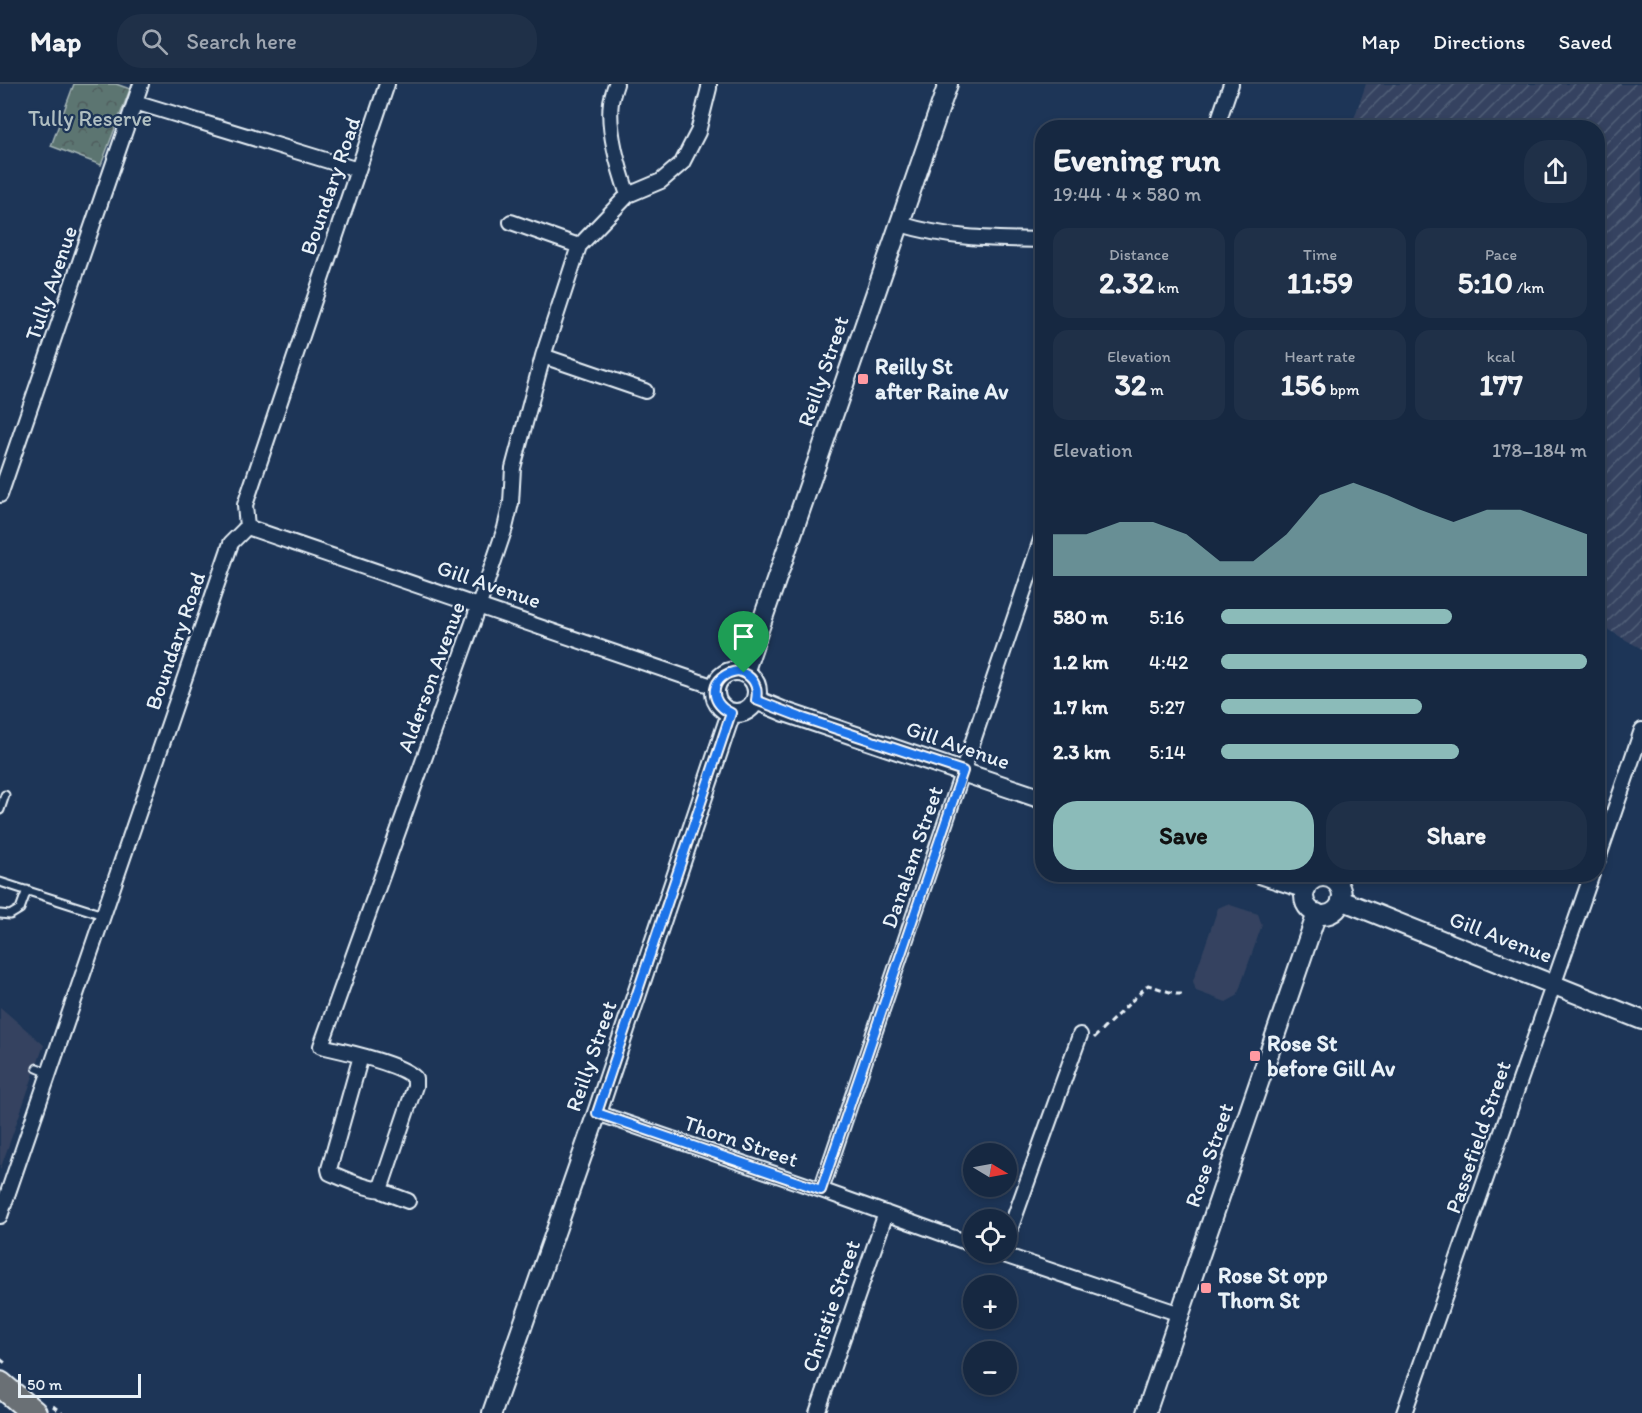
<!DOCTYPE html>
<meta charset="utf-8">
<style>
:root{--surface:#162841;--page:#1f3048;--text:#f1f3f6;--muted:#9ea6b1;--line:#35445a;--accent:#8bbbb9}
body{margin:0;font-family:Itim,sans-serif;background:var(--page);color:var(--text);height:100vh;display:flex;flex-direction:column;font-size:22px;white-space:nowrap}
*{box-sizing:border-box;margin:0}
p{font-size:20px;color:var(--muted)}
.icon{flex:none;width:33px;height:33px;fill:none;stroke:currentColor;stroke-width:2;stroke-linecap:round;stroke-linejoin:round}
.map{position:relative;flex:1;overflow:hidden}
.panel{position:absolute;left:1035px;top:36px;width:570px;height:762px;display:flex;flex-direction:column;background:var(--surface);border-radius:24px;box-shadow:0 3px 9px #0003,0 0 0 2px var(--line)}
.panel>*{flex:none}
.needle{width:39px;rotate:100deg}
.tools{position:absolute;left:963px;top:1059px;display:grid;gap:12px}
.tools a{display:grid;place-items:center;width:54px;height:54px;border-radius:50%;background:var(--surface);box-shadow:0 3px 9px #0003,0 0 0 2px var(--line);font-size:30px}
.scale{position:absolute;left:18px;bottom:15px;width:123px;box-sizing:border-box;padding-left:6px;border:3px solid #e8f1f8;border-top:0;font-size:16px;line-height:21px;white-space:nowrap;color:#e8f1f8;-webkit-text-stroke:4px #1d3557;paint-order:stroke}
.pin{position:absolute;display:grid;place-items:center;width:51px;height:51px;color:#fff;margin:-62px -26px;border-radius:50% 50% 50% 0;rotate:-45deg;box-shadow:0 0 6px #0007}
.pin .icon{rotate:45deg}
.round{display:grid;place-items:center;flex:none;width:63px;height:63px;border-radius:24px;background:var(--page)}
.head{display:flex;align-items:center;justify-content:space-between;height:102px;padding:0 18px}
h1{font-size:33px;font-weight:700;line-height:45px}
.stats{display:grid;grid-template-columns:repeat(3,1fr);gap:9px;height:102px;padding:6px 18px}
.stats div{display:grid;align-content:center;border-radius:15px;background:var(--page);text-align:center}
.stats b{font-size:30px;font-weight:700}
.stats small{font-size:16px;font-weight:400}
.stats p{font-size:16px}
.chart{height:168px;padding:12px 18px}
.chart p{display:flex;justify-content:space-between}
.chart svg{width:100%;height:108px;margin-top:6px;fill:var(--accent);opacity:.7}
.cta{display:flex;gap:12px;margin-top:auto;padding:12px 18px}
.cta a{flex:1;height:69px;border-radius:24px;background:var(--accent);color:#111;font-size:24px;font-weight:700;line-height:69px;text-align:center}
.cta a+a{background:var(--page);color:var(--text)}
ul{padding:0 18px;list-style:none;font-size:20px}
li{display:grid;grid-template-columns:96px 72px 1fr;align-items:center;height:45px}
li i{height:15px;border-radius:8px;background:var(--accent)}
header{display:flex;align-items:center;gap:36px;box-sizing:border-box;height:84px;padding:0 30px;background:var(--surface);border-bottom:2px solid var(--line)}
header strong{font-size:28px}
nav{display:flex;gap:33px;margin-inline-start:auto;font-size:21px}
.search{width:420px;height:54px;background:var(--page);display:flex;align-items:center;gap:15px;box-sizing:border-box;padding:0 21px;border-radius:24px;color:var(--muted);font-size:22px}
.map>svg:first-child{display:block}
.built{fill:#344360}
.industrial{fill:url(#industrial-furrows)}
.park{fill:url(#park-crowns);stroke:#a2b2b4;stroke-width:1.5}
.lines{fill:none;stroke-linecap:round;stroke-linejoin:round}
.lane-casing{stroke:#e8f1f8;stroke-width:11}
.street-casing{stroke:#e8f1f8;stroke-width:18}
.secondary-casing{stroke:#e8f1f8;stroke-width:22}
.highway-casing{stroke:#e8f1f8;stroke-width:28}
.path{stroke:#e8f1f8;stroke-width:3;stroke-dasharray:6 4.5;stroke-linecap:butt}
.lane{stroke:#1d3557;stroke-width:7}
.street{stroke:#1d3557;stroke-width:14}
.secondary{stroke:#1d3557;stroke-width:18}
.highway{stroke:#6a7074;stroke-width:24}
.route-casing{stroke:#fff;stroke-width:12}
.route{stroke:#1a73e8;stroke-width:8}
.poi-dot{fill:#ff9aa2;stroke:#1d3557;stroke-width:2}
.labels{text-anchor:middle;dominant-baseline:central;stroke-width:4.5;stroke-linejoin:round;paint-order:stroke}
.park-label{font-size:22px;fill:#b0bfc2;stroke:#1d3557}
.street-label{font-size:22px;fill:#e8f1f8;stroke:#1d3557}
.poi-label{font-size:22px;font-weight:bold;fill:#e8f1f8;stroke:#1d3557;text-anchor:start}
</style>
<header>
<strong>Map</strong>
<div class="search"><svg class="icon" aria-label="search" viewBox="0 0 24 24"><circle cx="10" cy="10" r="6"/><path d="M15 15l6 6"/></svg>Search here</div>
<nav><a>Map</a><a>Directions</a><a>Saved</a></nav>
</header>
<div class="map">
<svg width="1642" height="1329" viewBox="0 0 1642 1329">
<defs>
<pattern id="industrial-furrows" width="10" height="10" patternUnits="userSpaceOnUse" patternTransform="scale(1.5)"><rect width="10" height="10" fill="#344360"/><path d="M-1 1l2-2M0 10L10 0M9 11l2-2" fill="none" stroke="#515f78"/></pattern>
<pattern id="park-crowns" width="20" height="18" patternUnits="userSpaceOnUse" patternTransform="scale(1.5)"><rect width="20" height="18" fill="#5b7471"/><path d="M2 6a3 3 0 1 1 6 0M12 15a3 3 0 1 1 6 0" fill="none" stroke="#4f5c5c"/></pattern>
</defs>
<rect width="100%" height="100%" fill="#1d3557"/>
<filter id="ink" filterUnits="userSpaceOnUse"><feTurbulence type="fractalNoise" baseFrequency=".0167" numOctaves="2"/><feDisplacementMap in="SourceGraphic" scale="12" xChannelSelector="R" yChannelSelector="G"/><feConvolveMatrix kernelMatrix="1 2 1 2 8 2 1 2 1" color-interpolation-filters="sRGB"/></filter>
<g filter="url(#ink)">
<path class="built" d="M1227,820l31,10 4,11 -25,71 -11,6 -30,-11 -3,-10 25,-73z
M0,923l44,38 -44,125z"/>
<path class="industrial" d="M1366,0h276v565l-44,-25v-496l-247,-1z"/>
<path class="park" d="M74,0h42l14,5 -29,76 -50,-19z"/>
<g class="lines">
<g class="lane-casing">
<path id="lane" d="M0,726l5,-15
M0,798l103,33
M0,830l10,1 10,-6 7,-19
M37,984l12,5"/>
</g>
<g class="street-casing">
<path id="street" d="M616,0c-2,6 -4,12 -5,18 -4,28 8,67 17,93
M135,18l223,68
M1216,44l15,-44
M511,138l68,24
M900,140c49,15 92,15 142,16
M543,272l102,35
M0,411l141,-411
M247,443l468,160
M1598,775l44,-129
M1330,794l2,-4
M361,972l-32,113 1,4c17,7 34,15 52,17
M597,1029l224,77 153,55
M821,1106l221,-653
M408,1117l-24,-9 -3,-5 34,-101v-8c-15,-15 -72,-27 -94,-32l154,-429 30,-89 6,-25 2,-35 30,-112 36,-110 49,-51 33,-14 21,-18 16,-31 11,-44v-4
M0,1132l231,-673 16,-16 -2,-22 142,-421
M1006,1157l74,-206
M995,1168l185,62
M817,1329l69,-200
M1404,1329l188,-539"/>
</g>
<g class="secondary-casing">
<path id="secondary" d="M715 608a21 21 0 1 1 42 0a21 21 0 1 1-42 0Z
M744,589l204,-589
M756,616l29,12 257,87
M1260,790l46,15
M1304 812a19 19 0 1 1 38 0a19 19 0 1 1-38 0Z
M1341,816l301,120
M492,1329l105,-300 134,-400
M1146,1329l171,-500"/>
</g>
<g class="highway-casing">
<path id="highway" d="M0,1300l34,29"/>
</g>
<path class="path" d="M1094,954l54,-53 28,9h8
M0,1275l8,6
M53,1322l9,7"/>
<use href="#lane" class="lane"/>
<use href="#street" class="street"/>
<use href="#secondary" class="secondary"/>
<use href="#highway" class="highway"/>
</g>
</g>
<g class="lines" filter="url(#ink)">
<g class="route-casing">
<path id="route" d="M738,587c14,4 21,14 18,29l44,17 163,54 -142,419 -224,-77 134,-400c-25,-11 -20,-39 7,-42z"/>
</g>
<use href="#route" class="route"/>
</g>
<g class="poi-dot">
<rect x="857" y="289" width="12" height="12" rx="3"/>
<rect x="1249" y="966" width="12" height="12" rx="3"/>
<rect x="1200" y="1198" width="12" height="12" rx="3"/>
</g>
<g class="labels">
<g class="park-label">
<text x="90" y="34">Tully Reserve</text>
</g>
<g class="street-label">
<text transform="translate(330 102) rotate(-71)">Boundary Road</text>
<text transform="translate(51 199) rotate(-71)">Tully Avenue</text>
<text transform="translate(823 287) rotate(-71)">Reilly Street</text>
<text transform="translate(489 500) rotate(19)">Gill Avenue</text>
<text transform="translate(175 557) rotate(-71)">Boundary Road</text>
<text transform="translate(431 593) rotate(-70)">Alderson Avenue</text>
<text transform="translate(958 661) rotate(19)">Gill Avenue</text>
<text transform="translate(912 773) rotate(-71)">Danalam Street</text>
<text transform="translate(1501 853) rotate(21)">Gill Avenue</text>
<text transform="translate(591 972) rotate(-71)">Reilly Street</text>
<text transform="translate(1478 1053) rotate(-71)">Passefield Street</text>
<text transform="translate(741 1057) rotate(19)">Thorn Street</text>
<text transform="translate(1209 1071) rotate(-71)">Rose Street</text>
<text transform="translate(831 1222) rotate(-71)">Christie Street</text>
</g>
<g class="poi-label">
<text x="875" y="282">Reilly St<tspan x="875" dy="25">after Raine Av</tspan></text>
<text x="1267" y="959">Rose St<tspan x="1267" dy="25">before Gill Av</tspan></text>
<text x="1218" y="1191">Rose St opp<tspan x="1218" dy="25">Thorn St</tspan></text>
</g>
</g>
</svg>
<div class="tools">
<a><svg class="needle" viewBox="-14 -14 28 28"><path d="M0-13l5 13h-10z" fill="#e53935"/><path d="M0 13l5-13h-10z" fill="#9ea6b1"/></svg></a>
<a><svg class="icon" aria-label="locate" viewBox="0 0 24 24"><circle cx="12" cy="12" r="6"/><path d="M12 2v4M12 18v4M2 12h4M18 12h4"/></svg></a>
<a>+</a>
<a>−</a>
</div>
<div class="scale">50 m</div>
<div class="pin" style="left:744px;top:589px;background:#1e9e55"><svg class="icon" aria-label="arrive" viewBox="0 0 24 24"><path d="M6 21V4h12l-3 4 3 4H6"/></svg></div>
<section class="panel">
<div class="head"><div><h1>Evening run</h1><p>19:44 · 4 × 580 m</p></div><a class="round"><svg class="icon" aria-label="share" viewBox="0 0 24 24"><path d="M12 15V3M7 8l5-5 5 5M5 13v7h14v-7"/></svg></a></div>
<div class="stats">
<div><p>Distance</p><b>2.32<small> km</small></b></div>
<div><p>Time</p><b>11:59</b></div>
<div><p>Pace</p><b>5:10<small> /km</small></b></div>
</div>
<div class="stats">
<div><p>Elevation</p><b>32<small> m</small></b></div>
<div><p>Heart rate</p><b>156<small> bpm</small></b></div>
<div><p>kcal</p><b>177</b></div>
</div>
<div class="chart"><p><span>Elevation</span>178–184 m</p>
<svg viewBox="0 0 160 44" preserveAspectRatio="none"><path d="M0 44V27L10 27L20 22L30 22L40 27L50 38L60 38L70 27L80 11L90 6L100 11L110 17L120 22L130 17L140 17L150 22L160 27V44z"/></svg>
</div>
<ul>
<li><b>580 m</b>5:16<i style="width:63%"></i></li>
<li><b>1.2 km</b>4:42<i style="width:100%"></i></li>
<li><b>1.7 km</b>5:27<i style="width:55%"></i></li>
<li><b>2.3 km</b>5:14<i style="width:65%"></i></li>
</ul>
<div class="cta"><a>Save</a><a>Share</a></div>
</section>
</div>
